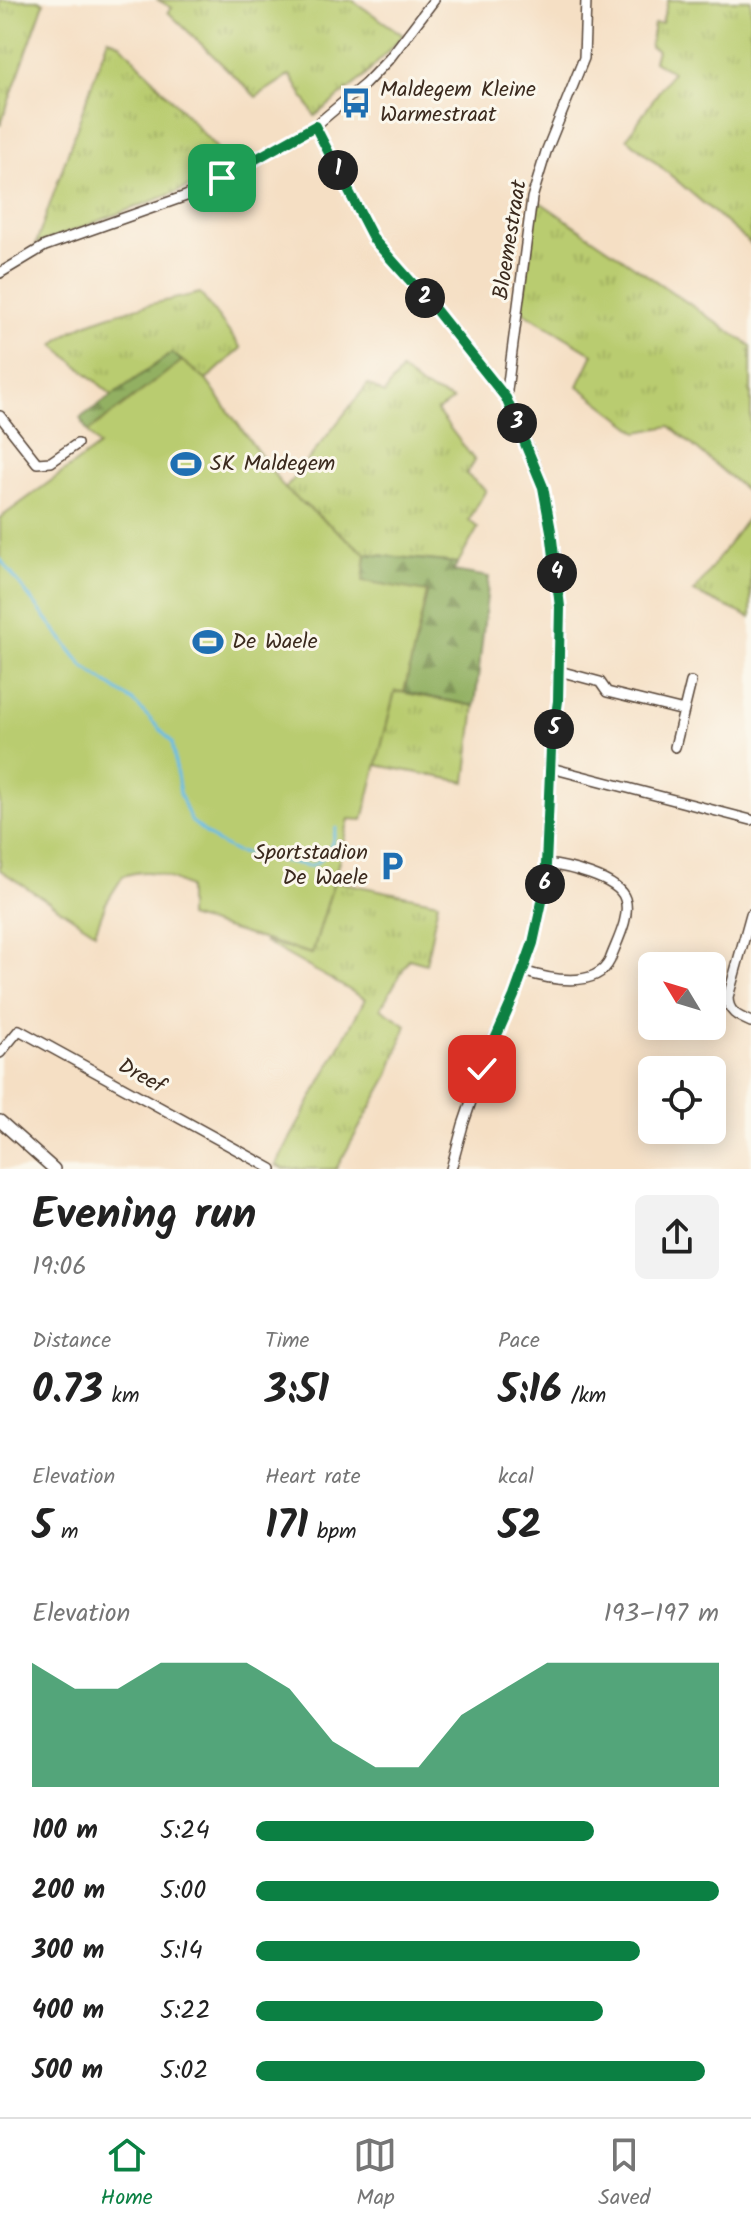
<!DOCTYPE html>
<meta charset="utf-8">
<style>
:root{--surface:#fff;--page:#f2f2f2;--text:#222;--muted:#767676;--line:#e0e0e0;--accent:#0b8043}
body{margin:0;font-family:Kalam,sans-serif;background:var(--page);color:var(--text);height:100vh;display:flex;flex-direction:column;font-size:30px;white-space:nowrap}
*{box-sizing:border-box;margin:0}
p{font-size:26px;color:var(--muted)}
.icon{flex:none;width:44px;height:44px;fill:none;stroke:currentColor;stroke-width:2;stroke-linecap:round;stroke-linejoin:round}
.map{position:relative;height:1169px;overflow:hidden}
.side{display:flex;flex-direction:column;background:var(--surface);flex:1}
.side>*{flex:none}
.needle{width:52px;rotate:308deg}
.tools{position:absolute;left:638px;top:952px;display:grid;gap:16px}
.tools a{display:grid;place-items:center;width:88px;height:88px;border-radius:12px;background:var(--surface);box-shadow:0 4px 20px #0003;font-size:40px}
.pin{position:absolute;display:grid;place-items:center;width:68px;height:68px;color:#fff;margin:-34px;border-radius:16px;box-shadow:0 4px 12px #0006}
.km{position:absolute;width:40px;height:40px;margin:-20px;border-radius:50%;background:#222;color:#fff;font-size:22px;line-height:40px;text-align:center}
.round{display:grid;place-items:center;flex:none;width:84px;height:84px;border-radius:12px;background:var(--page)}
.overview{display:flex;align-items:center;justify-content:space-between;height:136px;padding:0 32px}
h1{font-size:44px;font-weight:700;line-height:60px}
.stats{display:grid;grid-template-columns:repeat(3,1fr);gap:12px;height:136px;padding:8px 32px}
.stats div{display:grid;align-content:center}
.stats b{font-size:40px;font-weight:700}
.stats small{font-size:22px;font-weight:400}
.stats p{font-size:22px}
.chart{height:224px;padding:16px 32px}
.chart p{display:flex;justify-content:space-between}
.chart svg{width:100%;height:144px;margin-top:8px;fill:var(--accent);opacity:.7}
ul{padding:0 32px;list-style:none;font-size:26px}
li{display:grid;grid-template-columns:128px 96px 1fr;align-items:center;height:60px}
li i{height:20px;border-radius:10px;background:var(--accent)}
.menu{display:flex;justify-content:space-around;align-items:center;height:112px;border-top:2px solid var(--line);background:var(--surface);font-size:22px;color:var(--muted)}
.menu a{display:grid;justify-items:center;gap:4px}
.menu .selected{color:var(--accent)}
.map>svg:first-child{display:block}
.grass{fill:url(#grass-tufts);stroke:#7a7b46;stroke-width:2}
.forest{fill:url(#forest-firs);stroke:#666d40;stroke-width:2}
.pitch{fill:#b9cc6f;stroke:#7a7b46;stroke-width:2}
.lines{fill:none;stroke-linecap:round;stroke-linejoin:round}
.stream{stroke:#69bde5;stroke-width:3}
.minor-casing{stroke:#574537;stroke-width:12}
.tertiary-casing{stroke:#574537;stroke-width:14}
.minor{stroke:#fff;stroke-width:9}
.tertiary{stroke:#fff;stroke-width:11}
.route-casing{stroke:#fff;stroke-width:16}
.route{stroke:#0b8043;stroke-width:10}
.labels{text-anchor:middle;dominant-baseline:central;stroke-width:6;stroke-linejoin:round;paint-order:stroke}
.poi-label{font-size:22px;fill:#3b2a1e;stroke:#fbf7ec;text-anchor:start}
.street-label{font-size:22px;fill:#3b2a1e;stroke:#fbf7ec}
</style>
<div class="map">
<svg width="751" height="1169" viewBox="0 0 751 1169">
<defs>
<pattern id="grass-tufts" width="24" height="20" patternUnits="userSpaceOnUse" patternTransform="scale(2)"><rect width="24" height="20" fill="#b9cc6f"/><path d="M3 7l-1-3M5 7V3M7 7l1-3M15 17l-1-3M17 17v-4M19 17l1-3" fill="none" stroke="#a0af60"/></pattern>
<pattern id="forest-firs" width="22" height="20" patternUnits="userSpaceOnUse" patternTransform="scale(2)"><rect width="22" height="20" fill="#92b062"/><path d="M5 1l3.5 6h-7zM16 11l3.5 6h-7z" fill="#788f50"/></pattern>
</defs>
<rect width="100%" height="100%" fill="#fbf7ec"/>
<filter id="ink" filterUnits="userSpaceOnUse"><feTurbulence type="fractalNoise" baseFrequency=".0125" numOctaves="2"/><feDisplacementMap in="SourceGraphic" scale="16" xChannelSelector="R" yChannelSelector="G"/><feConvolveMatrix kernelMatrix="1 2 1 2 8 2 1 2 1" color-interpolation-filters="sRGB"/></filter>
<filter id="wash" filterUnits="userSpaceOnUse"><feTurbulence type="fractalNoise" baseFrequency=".006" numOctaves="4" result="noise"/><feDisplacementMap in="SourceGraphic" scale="32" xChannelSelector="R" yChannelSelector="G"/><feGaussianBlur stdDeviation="1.8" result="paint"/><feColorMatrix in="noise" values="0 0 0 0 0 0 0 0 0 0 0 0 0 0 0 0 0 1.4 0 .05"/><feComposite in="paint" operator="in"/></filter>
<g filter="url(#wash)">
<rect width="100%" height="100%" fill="#f5dfc4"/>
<path class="grass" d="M0,0h38l6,3 -44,123z
M158,0h194l51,35 -39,42 -49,39 -25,-41 -34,22 -88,-85 4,-4z
M668,0h83v244l-124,-106 45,-66 -18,-11 3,-11 -7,-3 4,-23 8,-1z
M108,38l13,6 112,122 -56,26 -141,52z
M537,200l214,146v149l-81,-69 -32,6 -60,-46 15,-32 -71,-43z
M200,293l41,55 -35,32 -34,-27 -59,43 -59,-51c28,-30 105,-42 146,-52z
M401,370l21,17 31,13 -16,11 38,50 -9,13 20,16 -17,30 9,8 -20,35 -92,-9 -81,-65 83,-105 16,10z
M751,513v105l-57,-26z
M395,691l80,15 -9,76 -90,-17z
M334,881l104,21 -12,62 -17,-5 -28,49 25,17 -17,50 -53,94h-52l-8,-4 89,-166 -102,-58 49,13z"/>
<path class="forest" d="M172,353l10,8 -94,71 -8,-14z
M366,554l92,9 -5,8 36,6 -14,129 -71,-14 23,-99 -65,-12z"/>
<path class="pitch" d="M182,361l24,19 79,109 81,65 -3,27 64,11 -23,100 -9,-1 -32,129 -14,-1 -15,62 -22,73 -124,-37v-30c-26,-13 -37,-20 -65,-11l-17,27 -11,29 -95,-62v-352l99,-72 -11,-14z"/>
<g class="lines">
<path class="stream" d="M0,559l84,108 50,35 38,40 8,52 11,27 26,21 19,10 74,14c18,-8 22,-20 26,-38
M529,910l2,-12
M520,953l7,-29"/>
</g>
</g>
<g filter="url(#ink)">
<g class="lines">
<g class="minor-casing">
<path id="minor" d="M315,126l59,114 57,64 75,94 25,57 12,32 13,73 4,47 -2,94 -7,48 -6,139 -12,55 -19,53 -25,53 -26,76 -12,44
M0,273l45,-27 141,-50 129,-70 50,-42 24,-25 45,-59
M506,398l26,-200 14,-46 38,-94 2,-58
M0,416l37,47 14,-1 26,-18
M559,671l41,11 7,10 77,19
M675,747l16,-65
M551,768l200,52
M751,914l-23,83c0,15 9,19 23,25
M523,971c24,8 73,19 87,-11 6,-17 21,-43 15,-61 -6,-21 -60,-33 -79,-35
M0,1053l19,-23 253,139"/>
</g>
<g class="tertiary-casing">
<path id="tertiary" d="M0,1121l54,48"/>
</g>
<use href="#minor" class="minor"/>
<use href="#tertiary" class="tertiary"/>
</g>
</g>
<g class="lines" filter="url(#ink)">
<g class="route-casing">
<path id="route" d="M222,178l93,-52 59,114 57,64 75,94 37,89 8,44 9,76 -2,94 -7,48 -6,139 -12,55 -19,53 -32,73"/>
</g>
<use href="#route" class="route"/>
</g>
<defs>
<g id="bus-bare" transform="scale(2.4)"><path d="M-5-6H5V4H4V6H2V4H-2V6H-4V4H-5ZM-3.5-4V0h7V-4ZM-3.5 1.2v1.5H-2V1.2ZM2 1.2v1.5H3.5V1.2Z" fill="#1f6fb2" stroke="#fbf7ec" stroke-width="2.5" paint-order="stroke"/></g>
<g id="stadium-bare" transform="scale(2.4)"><path d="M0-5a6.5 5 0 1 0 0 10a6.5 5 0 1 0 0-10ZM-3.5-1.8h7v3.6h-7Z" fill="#1f6fb2" stroke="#fbf7ec" stroke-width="2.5" paint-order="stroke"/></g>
<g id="parking-bare" transform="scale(2.4)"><path d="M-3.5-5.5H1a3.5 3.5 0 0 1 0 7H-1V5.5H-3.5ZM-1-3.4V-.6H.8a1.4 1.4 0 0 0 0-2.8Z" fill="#1f6fb2" stroke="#fbf7ec" stroke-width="2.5" paint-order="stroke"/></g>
</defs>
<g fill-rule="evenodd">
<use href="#bus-bare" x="356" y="103"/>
<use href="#stadium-bare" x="186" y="464"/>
<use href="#stadium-bare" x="208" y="642"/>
<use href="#parking-bare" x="392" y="866"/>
</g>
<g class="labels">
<g class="poi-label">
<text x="380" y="90">Maldegem Kleine<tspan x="380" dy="25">Warmestraat</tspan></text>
<text x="210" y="464">SK Maldegem</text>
<text x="232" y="642">De Waele</text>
<text x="368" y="853" text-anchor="end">Sportstadion<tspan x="368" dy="25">De Waele</tspan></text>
</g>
<g class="street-label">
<text transform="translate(511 240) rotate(-81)">Bloemestraat</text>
<text transform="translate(141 1077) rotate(29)">Dreef</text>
</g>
</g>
</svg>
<div class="tools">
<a><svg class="needle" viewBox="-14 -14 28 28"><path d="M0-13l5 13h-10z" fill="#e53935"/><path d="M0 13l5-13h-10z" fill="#767676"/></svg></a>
<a><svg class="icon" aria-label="locate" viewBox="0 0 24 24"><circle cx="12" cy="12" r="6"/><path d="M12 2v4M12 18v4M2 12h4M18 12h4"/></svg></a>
</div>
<div class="pin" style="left:222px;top:178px;background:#1e9e55"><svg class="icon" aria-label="arrive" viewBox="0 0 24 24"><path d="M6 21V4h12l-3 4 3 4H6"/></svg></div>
<div class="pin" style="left:482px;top:1069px;background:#d93025"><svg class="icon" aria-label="check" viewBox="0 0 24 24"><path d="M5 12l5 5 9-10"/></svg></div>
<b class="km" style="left:338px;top:170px">1</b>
<b class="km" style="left:425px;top:298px">2</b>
<b class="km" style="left:517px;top:423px">3</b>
<b class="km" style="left:557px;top:573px">4</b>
<b class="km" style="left:554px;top:729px">5</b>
<b class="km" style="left:545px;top:884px">6</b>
</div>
<section class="side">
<div class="overview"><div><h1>Evening run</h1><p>19:06</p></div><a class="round"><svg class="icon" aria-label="share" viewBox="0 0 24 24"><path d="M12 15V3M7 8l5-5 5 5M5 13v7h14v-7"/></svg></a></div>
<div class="stats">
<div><p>Distance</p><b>0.73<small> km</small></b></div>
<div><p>Time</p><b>3:51</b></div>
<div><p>Pace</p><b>5:16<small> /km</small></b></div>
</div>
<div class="stats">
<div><p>Elevation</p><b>5<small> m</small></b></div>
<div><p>Heart rate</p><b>171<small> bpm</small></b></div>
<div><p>kcal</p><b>52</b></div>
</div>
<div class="chart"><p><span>Elevation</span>193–197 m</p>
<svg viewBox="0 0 160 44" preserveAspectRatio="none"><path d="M0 44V6L10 14L20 14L30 6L40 6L50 6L60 14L70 30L80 38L90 38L100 22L110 14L120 6L130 6L140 6L150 6L160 6V44z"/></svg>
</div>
<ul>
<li><b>100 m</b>5:24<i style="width:73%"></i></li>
<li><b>200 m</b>5:00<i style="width:100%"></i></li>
<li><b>300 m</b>5:14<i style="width:83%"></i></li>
<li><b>400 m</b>5:22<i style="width:75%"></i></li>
<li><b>500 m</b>5:02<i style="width:97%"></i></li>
</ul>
</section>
<nav class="menu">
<a class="selected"><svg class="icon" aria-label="home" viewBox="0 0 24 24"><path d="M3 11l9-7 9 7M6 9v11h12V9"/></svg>Home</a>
<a><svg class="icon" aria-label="map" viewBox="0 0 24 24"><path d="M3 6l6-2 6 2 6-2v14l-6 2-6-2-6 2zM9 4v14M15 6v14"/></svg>Map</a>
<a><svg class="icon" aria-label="saved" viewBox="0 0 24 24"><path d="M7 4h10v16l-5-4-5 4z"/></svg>Saved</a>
</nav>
